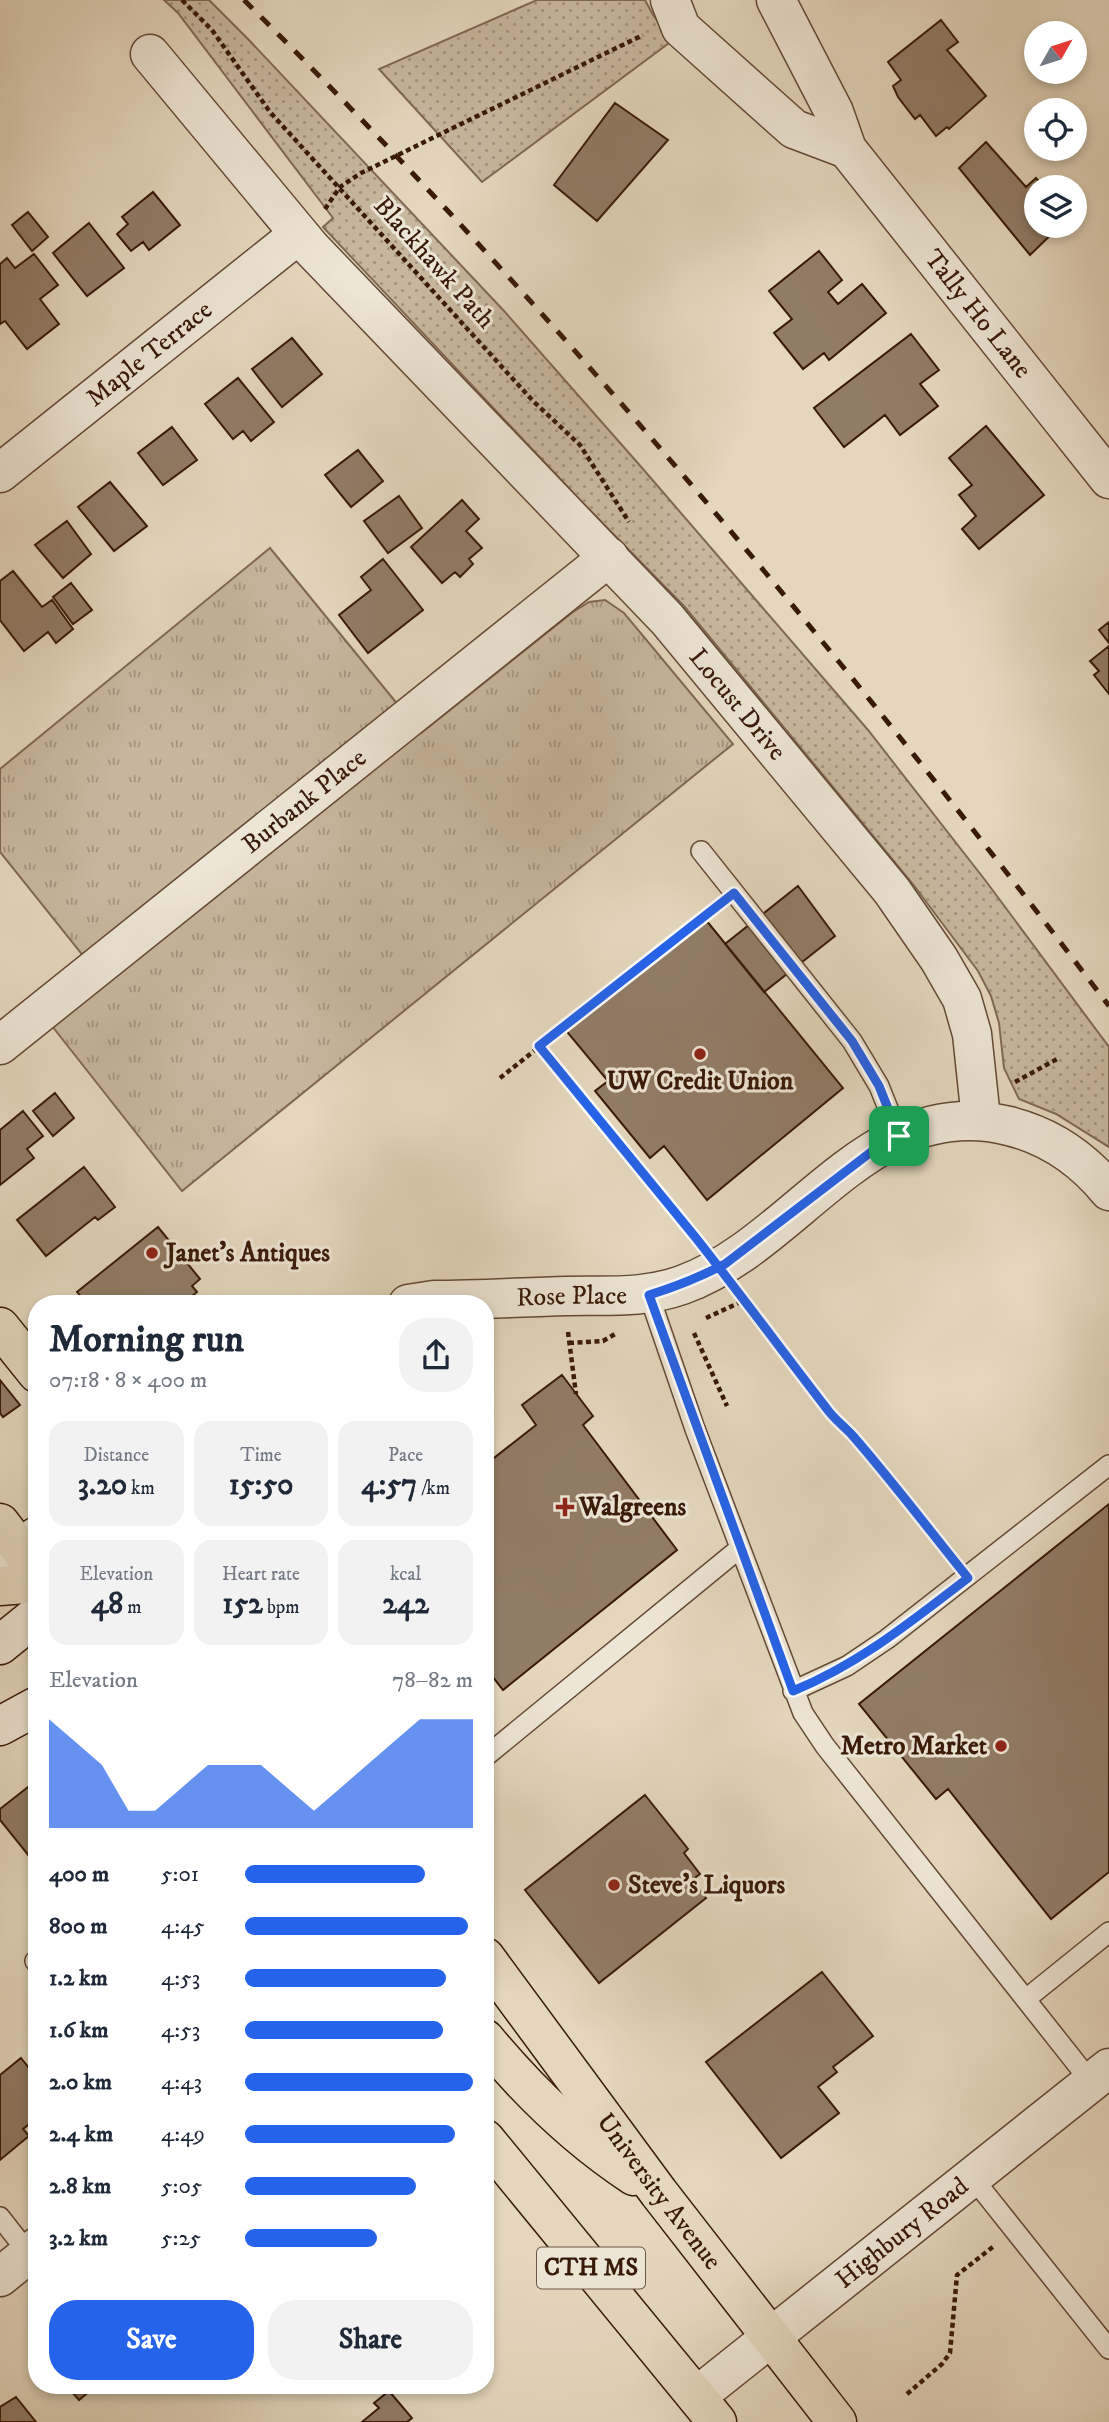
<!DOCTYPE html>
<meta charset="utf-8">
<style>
:root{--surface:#fff;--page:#f2f2f3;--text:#1f2937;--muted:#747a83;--accent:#2563eb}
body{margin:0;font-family:"IM FELL DW Pica",serif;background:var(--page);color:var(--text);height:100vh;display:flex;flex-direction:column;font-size:26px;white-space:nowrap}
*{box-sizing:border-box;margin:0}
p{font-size:23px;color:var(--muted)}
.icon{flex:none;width:38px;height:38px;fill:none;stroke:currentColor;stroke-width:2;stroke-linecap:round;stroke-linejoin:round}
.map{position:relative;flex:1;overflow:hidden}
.side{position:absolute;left:28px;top:1295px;width:466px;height:1099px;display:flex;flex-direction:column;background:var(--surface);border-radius:28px;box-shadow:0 4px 10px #0003}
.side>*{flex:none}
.needle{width:46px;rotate:51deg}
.fabs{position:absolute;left:1024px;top:21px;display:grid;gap:14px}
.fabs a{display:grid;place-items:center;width:63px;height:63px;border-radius:50%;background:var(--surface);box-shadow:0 4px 10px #0003;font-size:35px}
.pin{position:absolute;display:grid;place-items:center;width:60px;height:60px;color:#fff;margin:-30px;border-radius:14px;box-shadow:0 4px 10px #0006}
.round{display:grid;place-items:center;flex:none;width:74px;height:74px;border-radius:28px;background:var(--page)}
.headline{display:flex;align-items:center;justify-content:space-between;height:119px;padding:0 21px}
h1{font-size:38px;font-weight:700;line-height:52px}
.metrics{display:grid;grid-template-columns:repeat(3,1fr);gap:10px;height:119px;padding:7px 21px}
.metrics div{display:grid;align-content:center;border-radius:18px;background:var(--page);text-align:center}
.metrics b{font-size:30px;font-weight:700}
.metrics small{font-size:19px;font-weight:400}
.metrics p{font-size:19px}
.chart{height:196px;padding:14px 21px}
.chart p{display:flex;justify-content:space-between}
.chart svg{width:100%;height:126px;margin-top:7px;fill:var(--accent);opacity:.7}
.button{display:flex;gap:14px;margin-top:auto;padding:14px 21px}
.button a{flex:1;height:80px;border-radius:28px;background:var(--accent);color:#fff;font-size:28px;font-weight:700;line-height:80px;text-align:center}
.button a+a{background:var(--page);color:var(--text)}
ul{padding:0 21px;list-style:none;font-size:23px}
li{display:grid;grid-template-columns:112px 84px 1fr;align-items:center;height:52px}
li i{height:18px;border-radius:9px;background:var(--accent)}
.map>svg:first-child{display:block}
.grass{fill:url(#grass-tufts);stroke:#806854;stroke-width:2}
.park{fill:url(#park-dots);stroke:#806854;stroke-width:2}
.building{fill:#917c67;stroke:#381a09;stroke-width:2}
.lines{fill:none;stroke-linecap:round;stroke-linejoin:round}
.lane-casing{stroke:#634936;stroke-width:22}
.street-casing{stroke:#634936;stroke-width:41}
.secondary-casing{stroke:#381a09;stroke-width:41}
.primary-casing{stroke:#381a09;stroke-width:41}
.path{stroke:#381a09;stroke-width:4.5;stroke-dasharray:5 3.5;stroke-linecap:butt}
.lane{stroke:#ede5d5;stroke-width:19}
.street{stroke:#ede5d5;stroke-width:38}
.secondary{stroke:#ede5d5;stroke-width:38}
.primary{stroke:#e4d7be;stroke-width:38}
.rail{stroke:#381a09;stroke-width:5;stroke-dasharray:12 12;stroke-linecap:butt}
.route-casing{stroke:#fff;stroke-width:14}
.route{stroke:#2563eb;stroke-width:9}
.poi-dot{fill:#8f2418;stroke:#ede5d5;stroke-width:2.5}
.labels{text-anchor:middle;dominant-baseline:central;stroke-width:6;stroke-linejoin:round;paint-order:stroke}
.shield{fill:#ede5d5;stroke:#6e5746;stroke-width:2}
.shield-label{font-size:24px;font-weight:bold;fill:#381a09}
.street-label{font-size:26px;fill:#381a09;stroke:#ede5d5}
.poi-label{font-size:26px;font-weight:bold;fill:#381a09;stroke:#ede5d5;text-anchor:start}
</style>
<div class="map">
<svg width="1109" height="2422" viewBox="0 0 1109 2422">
<defs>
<pattern id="grass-tufts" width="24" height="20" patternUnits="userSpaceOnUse" patternTransform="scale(1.75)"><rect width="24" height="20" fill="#c7b79f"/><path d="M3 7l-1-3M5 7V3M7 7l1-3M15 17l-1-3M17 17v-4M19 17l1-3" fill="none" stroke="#a39480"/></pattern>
<pattern id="park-dots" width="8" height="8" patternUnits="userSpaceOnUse" patternTransform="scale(1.75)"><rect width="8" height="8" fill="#c7b79f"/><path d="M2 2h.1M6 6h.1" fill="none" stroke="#a39480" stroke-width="1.8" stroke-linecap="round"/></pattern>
</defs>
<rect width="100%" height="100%" fill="#e4d7be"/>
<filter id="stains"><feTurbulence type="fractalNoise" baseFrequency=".00286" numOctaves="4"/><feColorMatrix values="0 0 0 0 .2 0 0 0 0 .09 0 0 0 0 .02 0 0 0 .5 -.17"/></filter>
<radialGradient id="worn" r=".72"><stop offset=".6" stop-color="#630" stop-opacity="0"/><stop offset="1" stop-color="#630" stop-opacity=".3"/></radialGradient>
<path class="grass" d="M270,548l151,185 152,-121 16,-10 16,-2 19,13 109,131 -551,447 -130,-165 53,-43 -105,-131v-83z"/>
<path class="park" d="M164,0h45l39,39 257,273 138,157 225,261 117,150 124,167v100l-53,-33 -37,-15 -15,-31 -5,-45 -8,-27 -13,-25 -66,-88 -228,-277 -104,-106 -257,-273 10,-9 -155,-205z
M537,0h108l8,15 20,25 -191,142 -103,-113z"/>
<path class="building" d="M941,20l17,22 -11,8 39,46 -37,33 -2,-2 -11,9 -16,-21 -5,4 -17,-22 -5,-11 8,-6 -13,-18z
M615,103l53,37 -71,81 -43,-36z
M986,142l40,45 10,-9 8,9h-8v39h24l-30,29 -71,-87z
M153,192l27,33 -31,25 -6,-8 -12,9 -14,-17 11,-10 -6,-7z
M28,212l20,25 -16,14 -20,-26z
M89,223l35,45 -37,28 -34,-43z
M819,251l23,29 -14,12 10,12 24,-20 24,29 -57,47 -5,-7 -21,16 -29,-36 18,-14 -23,-28z
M34,254l24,31 -18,14 19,25 -32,25 -22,-28 -5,3v-60l7,-6 8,10z
M911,334l28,36 -19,14 18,22 -38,29 -15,-20 -41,32 -30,-39z
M292,338l30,36 -40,33 -30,-38z
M238,378l36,44 -23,19 -8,-10 -10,8 -28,-35z
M986,426l58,69 -65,54 -17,-20 14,-13 -17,-21 13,-10 -23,-27z
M172,427l25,33 -34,25 -25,-32z
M358,450l25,31 -32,26 -26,-32z
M110,482l37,44 -33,25 -36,-44z
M399,496l23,32 -34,25 -24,-32z
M462,500l17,19 -13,12 16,17 -13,11 4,5 -13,13 -5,-5 -13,11 -31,-36z
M67,521l24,33 -28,24 -28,-33z
M383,559l40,51 -55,43 -29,-38 32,-25 -10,-13z
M13,571l29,36 10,-7 21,29 -17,14 -8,-11 -24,19 -24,-31v-39z
M71,583l21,27 -19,14 -20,-27z
M1109,622v21l-10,-13z
M1109,646v48l-15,-19 5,-4 -9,-10z
M798,886l37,50 -71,56 -39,-48z
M701,914l142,174 -136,112 -43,-54 -14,12 -55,-67 13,-10 -45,-54z
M55,1093l19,25 -21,18 -20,-25z
M23,1111l20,25 -16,13 7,9 -34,27v-55z
M84,1167l31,40 -17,13 -3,-3 -49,39 -29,-36z
M158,1227l42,52 -8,7 5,6 -14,12h-96l-10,-12z
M562,1375l31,41 -10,9 94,125 -174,140 -18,-23v-202l51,-40 -14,-20z
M0,1380l20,25 -17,12 -3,-4z
M1109,1504v368l-58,47 -103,-130 -12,10 -77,-95z
M37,1780v86l-37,-46v-11z
M645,1795l43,54 -4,4 16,21 -8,6 14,18 -107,85 -74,-93z
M822,1972l51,64 -40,31 4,5 -19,15 21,26 -58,45 -75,-96z
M21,2058l16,20v40l-14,11 6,7 -29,24v-85z
M66,2385h31l-18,15z
M389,2391l23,27 -5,4h-45l17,-14 -5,-5z
M16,2397l20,25h-36v-15z"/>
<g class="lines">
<g class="lane-casing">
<path id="lane" d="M701,851l151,190 27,45 20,50
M649,1295l46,134 108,284 22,33 266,336
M793,1691l54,-25 40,-27 222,-174
M485,1757l255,-209
M35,1961l2,-1
M1026,1999l83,-67
M972,2177l137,172
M0,2217l29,37"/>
</g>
<g class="street-casing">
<g id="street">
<path d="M670,0l11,28 113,101 53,20"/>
<path id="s1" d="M776,0l58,112 13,37 262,330"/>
<path id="s2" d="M150,54l161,194 356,371 225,272 47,68 23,40 10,35 9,85"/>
<path id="s3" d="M0,473l299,-239"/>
<path id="s4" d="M0,1045l609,-488"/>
<path id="s5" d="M408,1304l26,-4c45,0 89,-3 133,-4 41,-1 75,3 115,-11 117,-42 187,-194 327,-159 40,10 73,32 100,65"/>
<path d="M0,2277l37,-30"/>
<path id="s6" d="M697,2396l412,-328"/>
</g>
</g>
<g class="secondary-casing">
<path id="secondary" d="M0,1564l37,-28
M0,1645l37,-30
M0,1726l37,-20"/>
</g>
<g class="primary-casing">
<g id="primary">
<path d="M0,1327l37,46"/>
<path d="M0,1523l37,48"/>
<path d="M0,1586l37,-3"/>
<path id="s7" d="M485,1957l174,236 178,229"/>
<path d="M485,2039c44,53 91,99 149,137"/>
<path d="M485,2139l232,283"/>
</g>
</g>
<path class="path" d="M182,0l30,30 58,82 263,289 47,44 49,77
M325,209l15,-22 21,-14 282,-138
M539,1046l157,191
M500,1078l213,-169
M1015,1082l44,-24
M741,1298l48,58 39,55 24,24 97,120
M706,1318l37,-17
M568,1332l8,62
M694,1333l33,73
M569,1343l34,-2 12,-7
M35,1451l2,-1
M907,2394l35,-30 8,-11 7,-78 37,-29"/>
<use href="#lane" class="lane"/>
<use href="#street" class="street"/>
<use href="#secondary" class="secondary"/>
<use href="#primary" class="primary"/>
<path class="rail" d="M244,0c314,312 598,654 865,1006"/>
</g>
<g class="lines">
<g class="route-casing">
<path id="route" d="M899,1136l-11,3 -163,125c-25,13 -50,23 -76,31l144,396c66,-27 119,-70 175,-113 -38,-47 -75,-96 -115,-142 -8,-9 -19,-17 -26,-27 -44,-57 -86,-114 -131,-171l-157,-192 195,-153 118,148 27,45 20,50"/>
</g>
<use href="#route" class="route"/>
</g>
<g class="poi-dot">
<circle cx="700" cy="1054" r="7"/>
<circle cx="152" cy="1253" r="7"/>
<path d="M561.5 1496.5h7v7h7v7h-7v7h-7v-7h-7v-7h7z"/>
<circle cx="1001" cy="1746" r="7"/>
<circle cx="614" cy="1885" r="7"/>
</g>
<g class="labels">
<rect class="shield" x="537" y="2247.5" width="108" height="41" rx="5"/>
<g class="shield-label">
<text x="591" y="2268">CTH MS</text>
</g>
<g class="street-label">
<text transform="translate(434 263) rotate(48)">Blackhawk Path</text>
<text stroke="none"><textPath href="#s1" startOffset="376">Tally Ho Lane</textPath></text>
<text stroke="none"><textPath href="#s3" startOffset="191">Maple Terrace</textPath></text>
<text stroke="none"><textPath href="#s2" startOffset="877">Locust Drive</textPath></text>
<text stroke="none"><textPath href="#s4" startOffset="390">Burbank Place</textPath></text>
<text stroke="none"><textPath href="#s5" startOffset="164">Rose Place</textPath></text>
<text stroke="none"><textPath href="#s7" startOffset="292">University Avenue</textPath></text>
<text stroke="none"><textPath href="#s6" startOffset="262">Highbury Road</textPath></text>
</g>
<g class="poi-label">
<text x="700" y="1081" text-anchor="middle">UW Credit Union</text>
<text x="166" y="1253">Janet's Antiques</text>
<text x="579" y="1507">Walgreens</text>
<text x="987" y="1746" text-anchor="end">Metro Market</text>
<text x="628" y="1885">Steve's Liquors</text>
</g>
</g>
<rect width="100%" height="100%" filter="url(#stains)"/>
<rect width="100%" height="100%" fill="url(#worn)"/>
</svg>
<div class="fabs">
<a><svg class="needle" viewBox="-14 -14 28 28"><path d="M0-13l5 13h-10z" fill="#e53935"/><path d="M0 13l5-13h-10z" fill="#747a83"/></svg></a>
<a><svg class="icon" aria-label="locate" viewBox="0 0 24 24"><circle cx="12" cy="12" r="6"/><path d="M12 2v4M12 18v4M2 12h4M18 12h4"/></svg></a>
<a><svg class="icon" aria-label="layers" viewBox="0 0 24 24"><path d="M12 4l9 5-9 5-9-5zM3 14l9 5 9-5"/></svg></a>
</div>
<div class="pin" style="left:899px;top:1136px;background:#1e9e55"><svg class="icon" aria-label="arrive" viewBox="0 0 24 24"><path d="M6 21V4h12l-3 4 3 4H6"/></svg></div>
<section class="side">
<div class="headline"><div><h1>Morning run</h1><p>07:18 · 8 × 400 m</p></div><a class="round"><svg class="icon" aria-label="share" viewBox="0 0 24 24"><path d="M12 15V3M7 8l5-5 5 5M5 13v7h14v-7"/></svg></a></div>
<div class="metrics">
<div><p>Distance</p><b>3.20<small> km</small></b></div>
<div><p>Time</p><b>15:50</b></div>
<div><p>Pace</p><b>4:57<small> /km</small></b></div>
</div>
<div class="metrics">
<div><p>Elevation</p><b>48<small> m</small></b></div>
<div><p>Heart rate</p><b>152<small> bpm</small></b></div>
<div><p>kcal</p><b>242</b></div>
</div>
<div class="chart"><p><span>Elevation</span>78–82 m</p>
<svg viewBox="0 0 160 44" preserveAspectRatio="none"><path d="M0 44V6L10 14L20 22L30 38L40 38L50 30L60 22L70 22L80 22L90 30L100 38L110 30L120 22L130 14L140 6L150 6L160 6V44z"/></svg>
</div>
<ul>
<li><b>400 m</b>5:01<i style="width:79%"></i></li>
<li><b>800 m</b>4:45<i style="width:98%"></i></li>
<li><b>1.2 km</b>4:53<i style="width:88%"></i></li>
<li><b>1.6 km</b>4:53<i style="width:87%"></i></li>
<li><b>2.0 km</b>4:43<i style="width:100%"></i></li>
<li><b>2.4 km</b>4:49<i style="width:92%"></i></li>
<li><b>2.8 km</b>5:05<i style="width:75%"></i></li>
<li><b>3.2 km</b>5:25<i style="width:58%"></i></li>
</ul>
<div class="button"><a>Save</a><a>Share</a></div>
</section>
</div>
